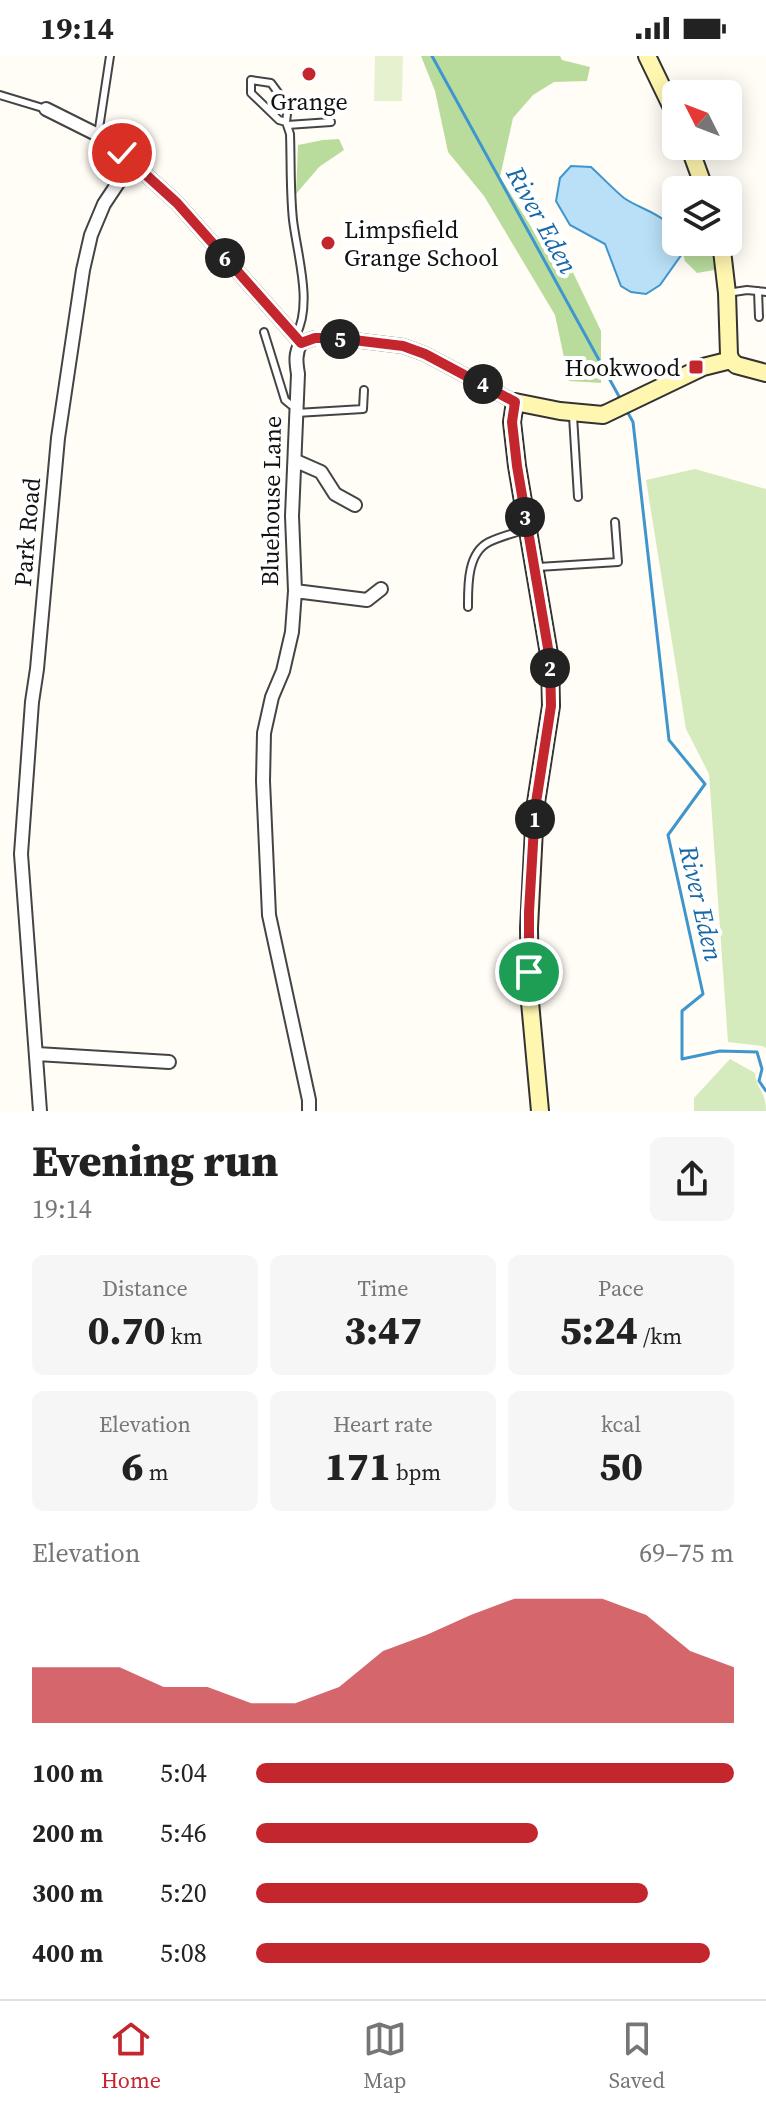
<!DOCTYPE html>
<meta charset="utf-8">
<style>
:root{--surface:#fff;--page:#f6f6f6;--text:#222;--muted:#767676;--line:#e0e0e0;--accent:#c4262e}
body{margin:0;font-family:"Source Serif 4",serif;background:var(--page);color:var(--text);height:100vh;display:flex;flex-direction:column;font-size:30px;white-space:nowrap}
*{box-sizing:border-box;margin:0}
p{font-size:26px;color:var(--muted)}
.icon{flex:none;width:44px;height:44px;fill:none;stroke:currentColor;stroke-width:2;stroke-linecap:round;stroke-linejoin:round}
.map{position:relative;height:1055px;overflow:hidden}
.panel{display:flex;flex-direction:column;background:var(--surface);flex:1}
.panel>*{flex:none}
.needle{width:52px;rotate:312deg}
.controls{position:absolute;left:662px;top:24px;display:grid;gap:16px}
.controls a{display:grid;place-items:center;width:80px;height:80px;border-radius:12px;background:var(--surface);box-shadow:0 4px 20px #0003;font-size:40px}
.pin{position:absolute;display:grid;place-items:center;width:68px;height:68px;color:#fff;margin:-34px;border:4px solid #fff;border-radius:50%;box-shadow:0 2px 8px #0007}
.km{position:absolute;width:40px;height:40px;margin:-20px;border-radius:50%;background:#222;color:#fff;font-size:22px;line-height:40px;text-align:center}
.round{display:grid;place-items:center;flex:none;width:84px;height:84px;border-radius:12px;background:var(--page)}
.overview{display:flex;align-items:center;justify-content:space-between;height:136px;padding:0 32px}
h1{font-size:44px;font-weight:800;line-height:60px}
.metrics{display:grid;grid-template-columns:repeat(3,1fr);gap:12px;height:136px;padding:8px 32px}
.metrics div{display:grid;align-content:center;border-radius:12px;background:var(--page);text-align:center}
.metrics b{font-size:40px;font-weight:800}
.metrics small{font-size:22px;font-weight:400}
.metrics p{font-size:22px}
.chart{height:224px;padding:16px 32px}
.chart p{display:flex;justify-content:space-between}
.chart svg{width:100%;height:144px;margin-top:8px;fill:var(--accent);opacity:.7}
ul{padding:0 32px;list-style:none;font-size:26px}
li{display:grid;grid-template-columns:128px 96px 1fr;align-items:center;height:60px}
li i{height:20px;border-radius:10px;background:var(--accent)}
.status{display:flex;justify-content:space-between;align-items:center;height:56px;padding:0 40px;background:var(--surface);direction:ltr}
.status svg{height:22px;fill:currentColor}
.dock{display:flex;justify-content:space-around;align-items:center;height:112px;border-top:2px solid var(--line);background:var(--surface);font-size:22px;color:var(--muted)}
.dock a{display:grid;justify-items:center;gap:4px}
.dock .on{color:var(--accent)}
.map>svg:first-child{display:block}
.green{fill:#d5ebbd}
.forest{fill:#b9dc9c}
.pitch{fill:#e6f2cf}
.water{fill:#b9e0f7;stroke:#3f96cf;stroke-width:2}
.lines{fill:none;stroke-linecap:round;stroke-linejoin:round}
.stream{stroke:#3f96cf;stroke-width:3}
.lane-casing{stroke:#444;stroke-width:10}
.street-casing{stroke:#444;stroke-width:16}
.secondary-casing{stroke:#333;stroke-width:20}
.lane{stroke:#fff;stroke-width:6}
.street{stroke:#fff;stroke-width:12}
.secondary{stroke:#fff6b0;stroke-width:16}
.route-casing{stroke:#fff;stroke-width:16}
.route{stroke:#c4262e;stroke-width:10}
.poi-dot{fill:#c4262e;stroke:#fff;stroke-width:3}
.labels{text-anchor:middle;dominant-baseline:central;stroke-width:8;stroke-linejoin:round;paint-order:stroke}
.poi-label{font-size:24px;fill:#111;stroke:#fff}
.street-label{font-size:24px;fill:#111;stroke:#fff}
.water-label{font-size:26px;font-style:italic;fill:#1768a6;stroke:#fff}
</style>
<div class="status"><b>19:14</b><svg viewBox="0 0 49 12"><path d="M0 12V9h3v3zM5 12V6h3v6zM10 12V3h3v9zM15 12V0h3v12zM26 1h20v11H26zM47 4h2v5h-2z"/></svg></div>
<div class="map">
<svg width="766" height="1055" viewBox="0 0 766 1055">
<rect width="100%" height="100%" fill="#fffdf5"/>
<path class="green" d="M695,413l71,20v559l-4,-2 -34,-4 -19,-268 -23,-45 -40,-249z
M730,1003l25,14c2,18 11,18 11,38h-72v-13z"/>
<path class="forest" d="M421,0h139l2,4 28,7 -3,14 -33,1 -21,13 -20,23 -13,59 47,75 22,12 32,67v52l-32,-2 -14,-66 -71,-119 -36,-44 -13,-61z
M339,83l5,11 -25,17 -23,27 2,-49 25,-5z
M680,186h37l3,27 -23,4 -12,-12z"/>
<path class="pitch" d="M375,0h28l-1,45h-28z"/>
<path class="water" d="M571,110l20,1c11,10 22,22 33,31 18,13 50,17 52,44h3l3,12 -22,31 -14,9 -15,-2 -10,-6 -16,-42 -35,-19 -14,-24 4,-23z"/>
<g class="lines">
<path class="stream" d="M432,0l189,344
M628,357l5,9 36,318 36,44 -37,51 35,159 -21,17v48l38,-8 37,1 5,17 -3,12 7,10"/>
<g class="lane-casing">
<path id="lane" d="M0,39l46,14
M288,50h45
M286,66l-7,-2 -28,-27v-13l20,3 17,23 -2,16 4,12c1,28 0,57 3,86 4,34 20,84 3,115
M287,69l44,-3
M98,79l12,-79
M758,235l1,26
M727,237l20,-3 19,2
M264,276l21,68 6,5 6,-1
M296,357l67,-4 1,-19
M573,360l5,81
M538,511l80,-5 -3,-40
M468,551c0,-21 -1,-54 21,-65 12,-6 26,-9 38,-13"/>
</g>
<g class="street-casing">
<path id="street" d="M46,53l52,26 34,27 45,41 124,140
M296,405l25,11 14,22 20,11
M295,535l72,9 14,-11
M37,998l132,8
M40,1055l-19,-257 11,-152 5,-33 21,-231 25,-168 8,-35 13,-31 28,-42
M309,1055v-11l-40,-185 -6,-134 1,-48 8,-36 11,-26 9,-39 3,-41 -3,-75 6,-142c-2,-12 -3,-21 3,-31l14,-5h22l66,8 22,8 90,48"/>
</g>
<g class="secondary-casing">
<path id="secondary" d="M647,0l29,60
M689,90l16,44
M721,186l6,51 2,62 2,5
M731,304l5,5 30,8
M540,1055l-10,-109 -1,-74 6,-119 16,-103 -1,-46 -33,-194 -5,-44 3,-20 45,9 43,4 100,-48 28,-7"/>
</g>
<use href="#lane" class="lane"/>
<use href="#street" class="street"/>
<use href="#secondary" class="secondary"/>
</g>
<g class="lines">
<g class="route-casing">
<path id="route" d="M122,97l55,50 124,140 14,-5h22l66,8 22,8 90,48 -3,20 5,44 33,194 1,46 -16,103 -6,103v60"/>
</g>
<use href="#route" class="route"/>
</g>
<g class="poi-dot">
<circle cx="309" cy="18" r="8"/>
<circle cx="328" cy="187" r="8"/>
<rect x="688" y="303" width="16" height="16" rx="4"/>
</g>
<g class="labels">
<g class="poi-label">
<text x="309" y="45">Grange</text>
<text x="344" y="173" text-anchor="start">Limpsfield<tspan x="344" dy="28">Grange School</tspan></text>
<text x="680" y="311" text-anchor="end">Hookwood</text>
</g>
<g class="street-label">
<text transform="translate(271 445) rotate(-89)">Bluehouse Lane</text>
<text transform="translate(27 476) rotate(-85)">Park Road</text>
</g>
<g class="water-label">
<text transform="translate(542 164) rotate(61)">River Eden</text>
<text transform="translate(701 847) rotate(77)">River Eden</text>
</g>
</g>
</svg>
<div class="controls">
<a><svg class="needle" viewBox="-14 -14 28 28"><path d="M0-13l5 13h-10z" fill="#e53935"/><path d="M0 13l5-13h-10z" fill="#767676"/></svg></a>
<a><svg class="icon" aria-label="layers" viewBox="0 0 24 24"><path d="M12 4l9 5-9 5-9-5zM3 14l9 5 9-5"/></svg></a>
</div>
<div class="pin" style="left:529px;top:916px;background:#1e9e55"><svg class="icon" aria-label="arrive" viewBox="0 0 24 24"><path d="M6 21V4h12l-3 4 3 4H6"/></svg></div>
<div class="pin" style="left:122px;top:97px;background:#d93025"><svg class="icon" aria-label="check" viewBox="0 0 24 24"><path d="M5 12l5 5 9-10"/></svg></div>
<b class="km" style="left:535px;top:763px">1</b>
<b class="km" style="left:550px;top:612px">2</b>
<b class="km" style="left:525px;top:461px">3</b>
<b class="km" style="left:483px;top:328px">4</b>
<b class="km" style="left:340px;top:283px">5</b>
<b class="km" style="left:225px;top:202px">6</b>
</div>
<section class="panel">
<div class="overview"><div><h1>Evening run</h1><p>19:14</p></div><a class="round"><svg class="icon" aria-label="share" viewBox="0 0 24 24"><path d="M12 15V3M7 8l5-5 5 5M5 13v7h14v-7"/></svg></a></div>
<div class="metrics">
<div><p>Distance</p><b>0.70<small> km</small></b></div>
<div><p>Time</p><b>3:47</b></div>
<div><p>Pace</p><b>5:24<small> /km</small></b></div>
</div>
<div class="metrics">
<div><p>Elevation</p><b>6<small> m</small></b></div>
<div><p>Heart rate</p><b>171<small> bpm</small></b></div>
<div><p>kcal</p><b>50</b></div>
</div>
<div class="chart"><p><span>Elevation</span>69–75 m</p>
<svg viewBox="0 0 160 44" preserveAspectRatio="none"><path d="M0 44V27L10 27L20 27L30 33L40 33L50 38L60 38L70 33L80 22L90 17L100 11L110 6L120 6L130 6L140 11L150 22L160 27V44z"/></svg>
</div>
<ul>
<li><b>100 m</b>5:04<i style="width:100%"></i></li>
<li><b>200 m</b>5:46<i style="width:59%"></i></li>
<li><b>300 m</b>5:20<i style="width:82%"></i></li>
<li><b>400 m</b>5:08<i style="width:95%"></i></li>
</ul>
</section>
<nav class="dock">
<a class="on"><svg class="icon" aria-label="home" viewBox="0 0 24 24"><path d="M3 11l9-7 9 7M6 9v11h12V9"/></svg>Home</a>
<a><svg class="icon" aria-label="map" viewBox="0 0 24 24"><path d="M3 6l6-2 6 2 6-2v14l-6 2-6-2-6 2zM9 4v14M15 6v14"/></svg>Map</a>
<a><svg class="icon" aria-label="saved" viewBox="0 0 24 24"><path d="M7 4h10v16l-5-4-5 4z"/></svg>Saved</a>
</nav>
